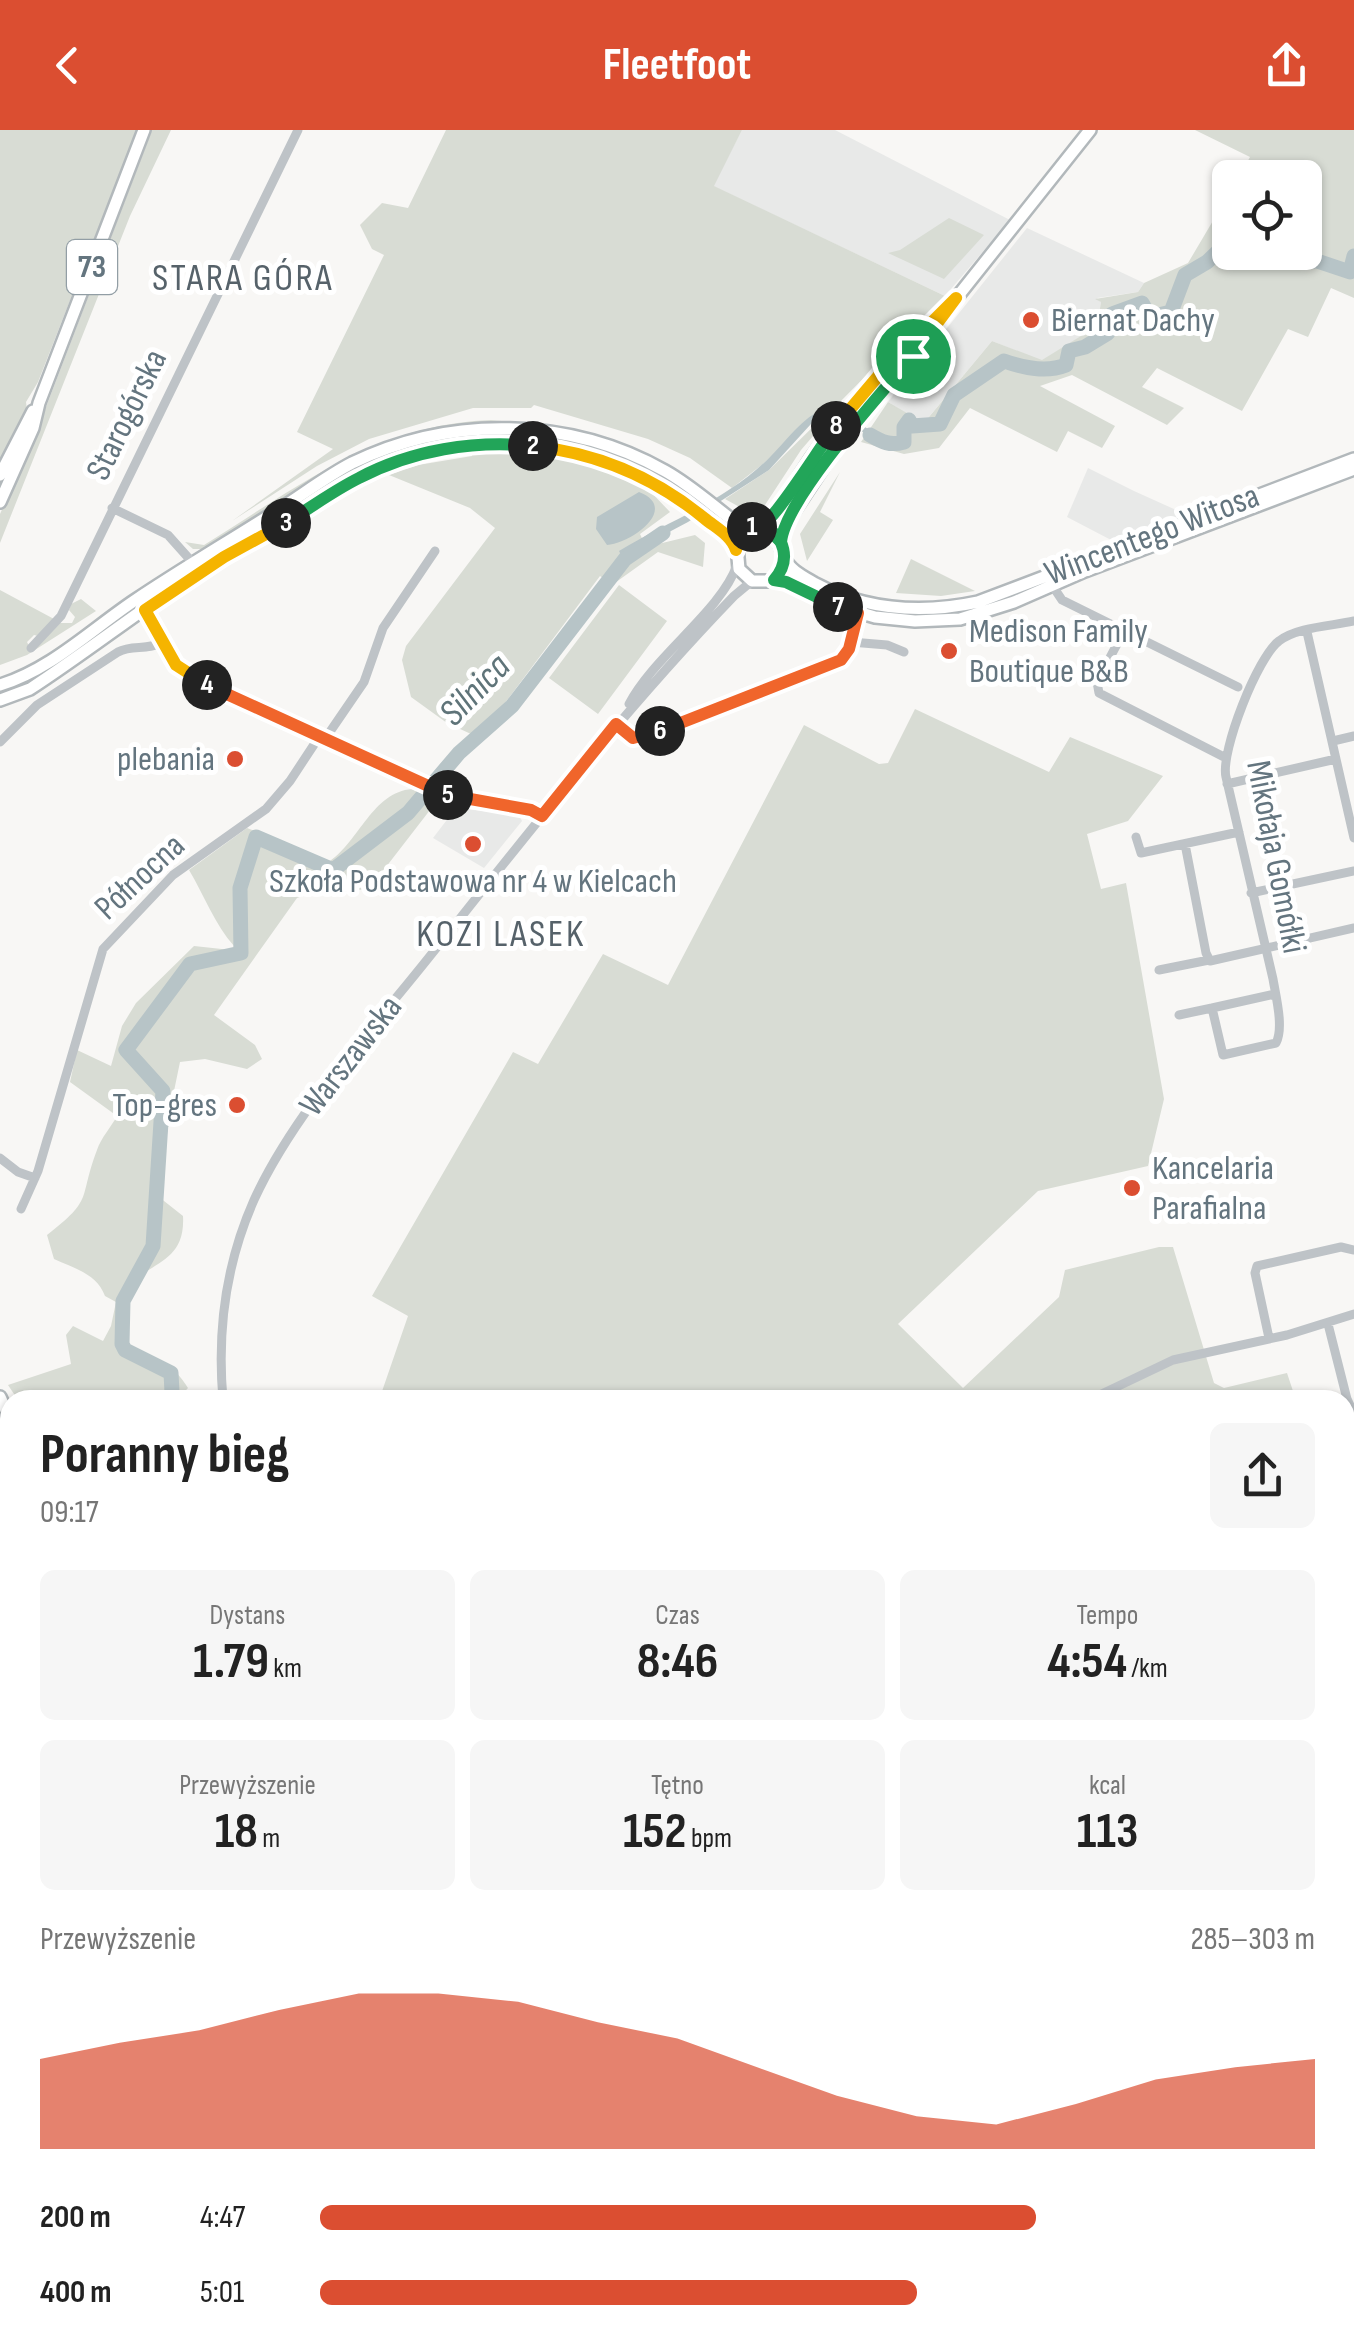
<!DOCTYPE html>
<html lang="pl">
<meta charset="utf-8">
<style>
:root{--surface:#fff;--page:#f6f6f6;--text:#222;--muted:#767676;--accent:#db4e31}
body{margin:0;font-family:"Sofia Sans Condensed",sans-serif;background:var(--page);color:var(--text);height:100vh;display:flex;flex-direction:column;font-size:38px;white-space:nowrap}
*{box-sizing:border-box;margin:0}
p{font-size:32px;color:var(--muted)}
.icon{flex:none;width:55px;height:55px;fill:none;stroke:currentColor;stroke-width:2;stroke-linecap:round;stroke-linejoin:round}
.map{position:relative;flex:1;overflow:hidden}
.panel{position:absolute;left:0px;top:1260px;width:1355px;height:962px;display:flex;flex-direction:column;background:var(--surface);border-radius:30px 30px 0 0;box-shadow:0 2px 8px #0004}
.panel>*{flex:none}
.buttons{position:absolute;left:1212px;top:30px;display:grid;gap:20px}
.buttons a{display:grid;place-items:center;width:110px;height:110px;border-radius:15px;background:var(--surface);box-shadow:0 2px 8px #0004;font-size:50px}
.pin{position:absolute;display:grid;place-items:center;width:85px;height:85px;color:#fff;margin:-42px;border:5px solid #fff;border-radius:50%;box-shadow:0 2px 10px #0007}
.km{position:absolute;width:50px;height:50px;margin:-25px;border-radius:50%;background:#222;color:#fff;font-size:28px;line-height:50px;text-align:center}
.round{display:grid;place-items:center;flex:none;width:105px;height:105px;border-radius:15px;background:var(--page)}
.headline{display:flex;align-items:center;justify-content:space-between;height:170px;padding:0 40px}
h1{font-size:55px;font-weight:700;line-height:75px}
.stats{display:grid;grid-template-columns:repeat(3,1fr);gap:15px;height:170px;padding:10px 40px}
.stats div{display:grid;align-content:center;border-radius:15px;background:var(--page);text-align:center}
.stats b{font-size:50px;font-weight:700}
.stats small{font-size:28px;font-weight:400}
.stats p{font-size:28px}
.chart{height:280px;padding:20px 40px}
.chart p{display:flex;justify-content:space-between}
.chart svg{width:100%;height:180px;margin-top:10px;fill:var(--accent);opacity:.7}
ul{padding:0 40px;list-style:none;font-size:32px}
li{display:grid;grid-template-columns:160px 120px 1fr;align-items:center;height:75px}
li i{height:25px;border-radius:12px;background:var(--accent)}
header{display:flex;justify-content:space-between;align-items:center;height:130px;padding:0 40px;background:var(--accent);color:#fff;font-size:45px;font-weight:700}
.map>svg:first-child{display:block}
.built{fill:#e8e9e8}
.green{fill:#d8dcd4}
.water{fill:#b7c4c7}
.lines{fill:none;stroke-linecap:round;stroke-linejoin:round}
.river{stroke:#b7c4c7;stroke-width:15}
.major-casing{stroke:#b2b8bb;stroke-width:16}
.minor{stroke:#bec3c7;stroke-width:9}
.major{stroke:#fff;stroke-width:11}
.split-1-casing{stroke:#fff;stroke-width:20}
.split-2-casing{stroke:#fff;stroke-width:20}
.split-3-casing{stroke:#fff;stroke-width:20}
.split-4-casing{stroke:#fff;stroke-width:20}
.split-5-casing{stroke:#fff;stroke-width:20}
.split-6-casing{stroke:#fff;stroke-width:20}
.split-7-casing{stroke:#fff;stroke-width:20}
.split-8-casing{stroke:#fff;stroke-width:20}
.split-9-casing{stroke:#fff;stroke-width:20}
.split-1{stroke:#22a559;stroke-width:12}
.split-2{stroke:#f5b400;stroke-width:12}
.split-3{stroke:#22a559;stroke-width:12}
.split-4{stroke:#f5b400;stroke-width:12}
.split-5{stroke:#f0652b;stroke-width:12}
.split-6{stroke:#f0652b;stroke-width:12}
.split-7{stroke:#f0652b;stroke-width:12}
.split-8{stroke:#22a559;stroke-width:12}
.split-9{stroke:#f5b400;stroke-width:12}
.poi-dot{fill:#db4e31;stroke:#fff;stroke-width:4}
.labels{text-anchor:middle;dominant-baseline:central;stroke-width:10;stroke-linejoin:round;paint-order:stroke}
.shield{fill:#fff;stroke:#929ea5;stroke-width:2.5}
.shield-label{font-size:32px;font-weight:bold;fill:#64757f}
.poi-label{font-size:35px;fill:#64757f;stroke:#fff;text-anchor:start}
.street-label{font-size:35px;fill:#64757f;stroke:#fff}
.neighbourhood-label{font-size:38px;letter-spacing:2.5px;fill:#56626a;stroke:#fff}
.water-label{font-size:38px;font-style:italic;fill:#5f7479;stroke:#fff}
</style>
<header><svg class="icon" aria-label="back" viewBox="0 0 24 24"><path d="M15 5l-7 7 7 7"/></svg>Fleetfoot<svg class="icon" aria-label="share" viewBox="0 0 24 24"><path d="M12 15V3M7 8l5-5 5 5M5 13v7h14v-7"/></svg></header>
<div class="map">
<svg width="1354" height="2221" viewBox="0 0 1354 2221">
<rect width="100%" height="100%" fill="#f8f7f5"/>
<path class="built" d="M742,0h93l175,90 -65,76 -232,-110z
M1027,98l117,55 -6,9 -41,6 4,4 -4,24 -55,35 -50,-20 -69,83 -35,-22z
M1088,338l46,23 51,23 -72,27 -46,-24z
M456,678l63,7 3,6 -38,47 -51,-30z
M10,1573v340l-10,-5v-315z"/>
<path class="green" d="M0,0h137l-99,252 -12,20 1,8 -27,56z
M152,0h19l-41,86 -130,327v-29l33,-73z
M446,0h296l-28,56 231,110 -110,111 -11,1 -61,56 -31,24 -42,-30 -42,-19 -114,-34 -3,3h-58l-104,31 -52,27 -85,55 101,-72 -36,-17 87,-177 -12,-6 -12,-24 22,-22 26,5z
M1195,0h159v135l-7,5 -36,-13 -6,-16v-63l-66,-1 11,-20z
M1230,62v60l72,1 5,9 29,10 18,1v25l-23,-10 -23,49 -20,-8 -46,82 -85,-43 -15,19 42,21 -17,17 -95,-50 -32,11 75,40 -13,22 -34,-17 -11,21 -87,-44 -31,40 -35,6 -43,-12 27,-40 36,21 68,-82 50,19 55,-34 4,-24 -6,-3 43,-7 6,-9 44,-20z
M949,88l35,17 -40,44 -56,-26 12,-3z
M822,288l4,3 -25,29 -36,55 -20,5 -20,-11 44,-29z
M491,290l34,3 -73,4 -70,18 -60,29 -119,75h-10l-8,-7 19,3c94,-58 172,-121 287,-125z
M497,303c81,7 129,18 198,63l-6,4 -27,-17 -133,-43 -36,-1 -66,9 -72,26 -231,144 -3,-3 232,-147 80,-28z
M492,319c43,3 81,8 122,21l1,6 33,13 22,23 -30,22 6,13 49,-12 10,8 -2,24 -45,-15 -46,33 -12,-9 -98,131 -31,27 -24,-11 -36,-26 -9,-37 4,-14 89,-118 -25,-20 -81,-33 29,-10 54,-9v-6z
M840,342l-20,40 13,8 -26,41 -7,-27z
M911,429l64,32 -34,5 -45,-3z
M619,455l48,36 -69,93 -49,-36z
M0,460l54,29 -16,17 -4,-1 -7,7 2,4 30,-23h13l3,-6 -6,-7 2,-6 10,-5 15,12 -69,44 -27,10z
M915,579l134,63 21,-35 93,39 -35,45 -41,13 14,55 25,-6 38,216 -16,67 -110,25 -140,133 65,64 96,-91 6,-27 94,-23h14l41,136 10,5 63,-15 9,27h-917l29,-84 -36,-20 141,-244 25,12 65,-110 65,31 136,-260 75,39 9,-1z
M412,659l18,9v12l-61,79 -32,3 -13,-4 -27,10 -83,117 41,30 7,14 -15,10 -42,-10 -25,3 -6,29 10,14 -5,11 -11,11 -9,70 24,19c3,55 -46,42 -59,85 -3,13 2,34 2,48 27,6 48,15 62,39l-11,12h-159l-10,-15 63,-21 -5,-29 7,-9 30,15 8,-15 5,-24 -11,-6c-8,-22 -31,-28 -51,-37l-7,-24c48,-37 31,-35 50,-85 4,-12 14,-23 20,-34l-47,-34 7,-32 34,16 11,-40 14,-23 58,-57 37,4 3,-4c-19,-21 -30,-51 -45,-76l58,-42 83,33c29,-20 43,-69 82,-72z
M1354,1338v284l-9,4v-284z
M1354,1652v569h-698l-1,-9h690v-557z
M0,1931l10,5v276h259l1,9h-270z
M629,2212v9h-239l-1,-8z"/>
<path class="water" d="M830,276l58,35 -3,5 -52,-33h-12l-52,57 -81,52 -66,35 -3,-6c51,-31 109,-51 152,-95 17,-17 35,-43 59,-50z
M639,362c41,16 -7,51 -32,53l-11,-16 1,-12z"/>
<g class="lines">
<path class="river" d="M1304,122l5,9h8l33,11 4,-16
M870,305c12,7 20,11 34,7v-15l5,-7 3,6 28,-2 14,-29 50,-34c20,7 42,12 62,4l3,-14 16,-4 23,-14 4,-19 30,-11 8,14 21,-5 14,-37 22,-13 23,-22
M166,1270l6,-8 -1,-19 -46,-23 -3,-6 1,-43 30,-55 10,-155 -37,-41 64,-86 51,-11 -1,-65 16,-51 77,33 75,-57 51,-60 53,-47 113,-147 38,-26
M391,2212l1,9"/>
<g class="major-casing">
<path id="major" d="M0,345l33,-64
M0,372l33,-74 6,-25 105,-273
M761,396c17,-7 27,-32 37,-48 38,-61 88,-115 140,-164
M746,401c27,-15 36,11 38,34l-10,15
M781,411l4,-16 45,-68 260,-327
M737,416l2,23 13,12h34l48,24 41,12 40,4 45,-2 54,-17 71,-31 269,-102
M784,428c6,12 18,18 30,25 51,27 108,31 164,19l376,-143
M0,555c50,-15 91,-55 134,-84 46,-31 94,-59 141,-89 26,-16 50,-35 77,-49 98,-48 218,-46 313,8 27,15 49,36 74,54l11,3
M0,570l30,-11c66,-43 127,-93 195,-133 13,-7 27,-13 40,-21 33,-19 63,-42 98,-59 88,-43 198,-43 285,4 24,13 79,46 88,70
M0,1267l10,22
M292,2212l1,9
M308,2212l1,9"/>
</g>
<path class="minor" d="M112,378l56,27 25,28
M1052,455l10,15 176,87
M145,480l31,55 12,11 250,116c34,11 74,7 104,24
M1124,501l-27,51 2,11 125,64
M1307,502l47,206
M851,512l36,3 17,7
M31,518l30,-32 237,-486
M629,574c25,-48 92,-93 108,-139
M616,594l15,13h10l196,-75 12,-13 9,-36
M325,609l39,-57 19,-54 52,-77
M1333,611l21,-5
M0,612l37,-37 81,-53c14,-8 29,-1 45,-10
M1227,654l109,-25
M1136,707l5,16 98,-21
M1185,714l21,109 4,8 144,-33
M1251,763l103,-22
M1159,840l50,-10
M1275,864l-63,14 11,47 53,-12c8,-15 0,-46 -3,-64l-47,-202c-6,-25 32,-121 53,-136 18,-14 53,-15 75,-20
M1179,885l33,-7
M0,1028l18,14 17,6
M21,1079l17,-38 65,-222 70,-74 93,-66 24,-28 29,-44
M1328,1194l19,75 7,15
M1269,1208l-14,-65 2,-7 84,-19 13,3
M223,1270c-6,-68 3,-137 31,-200 40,-87 113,-165 172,-239 100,-125 197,-250 308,-365l18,-15
M1089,1270l84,-40 114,-25 67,-21
M0,1917l10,5
M275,2212l1,9
M327,2212l1,9"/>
<use href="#major" class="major"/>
</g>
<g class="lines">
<g class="split-1-casing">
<path id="split-1" d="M752,397h14l15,15c4,-43 101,-150 132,-186"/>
</g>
<g class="split-2-casing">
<path id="split-2" d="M533,316c64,7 121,31 171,72 12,10 27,17 32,32l4,-14 12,-9"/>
</g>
<g class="split-3-casing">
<path id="split-3" d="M286,393c24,-15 47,-32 73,-45 53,-28 115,-38 174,-32"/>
</g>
<g class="split-4-casing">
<path id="split-4" d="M207,555l-31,-20 -31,-55 79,-53 62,-34"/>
</g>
<g class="split-5-casing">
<path id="split-5" d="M207,555l241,110"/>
</g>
<g class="split-6-casing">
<path id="split-6" d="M448,665l83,15 11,6 74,-92 17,14 27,-7"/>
</g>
<g class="split-7-casing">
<path id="split-7" d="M660,601l181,-71 8,-11 9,-36 -20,-6"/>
</g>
<g class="split-8-casing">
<path id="split-8" d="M836,296c-15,19 -60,93 -75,100 25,9 30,35 13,54l12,2 52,25"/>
</g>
<g class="split-9-casing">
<path id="split-9" d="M836,296l44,-52 76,-76 -43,58"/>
</g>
<use href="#split-1" class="split-1"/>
<use href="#split-2" class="split-2"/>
<use href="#split-3" class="split-3"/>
<use href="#split-4" class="split-4"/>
<use href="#split-5" class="split-5"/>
<use href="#split-6" class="split-6"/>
<use href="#split-7" class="split-7"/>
<use href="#split-8" class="split-8"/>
<use href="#split-9" class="split-9"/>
</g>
<g class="poi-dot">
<circle cx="1031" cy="190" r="10"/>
<circle cx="949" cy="521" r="10"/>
<circle cx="235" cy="629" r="10"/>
<circle cx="473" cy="714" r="10"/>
<circle cx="237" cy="975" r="10"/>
<circle cx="1132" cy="1058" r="10"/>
</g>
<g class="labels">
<rect class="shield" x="67" y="110" width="50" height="54" rx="8"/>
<g class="shield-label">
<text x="92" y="137">73</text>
</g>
<g class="poi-label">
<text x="1051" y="190">Biernat Dachy</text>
<text x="969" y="501">Medison Family<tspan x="969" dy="40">Boutique B&amp;B</tspan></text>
<text x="215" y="629" text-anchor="end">plebania</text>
<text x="473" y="751" text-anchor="middle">Szkoła Podstawowa nr 4 w Kielcach</text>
<text x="217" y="975" text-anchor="end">Top-gres</text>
<text x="1152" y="1038">Kancelaria<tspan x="1152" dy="40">Parafialna</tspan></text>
</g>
<g class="street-label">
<text transform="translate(127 285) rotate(-64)">Starogórska</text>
<text transform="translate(1152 405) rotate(-21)">Wincentego Witosa</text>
<text transform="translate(1276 727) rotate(79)">Mikołaja Gomółki</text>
<text transform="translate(140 747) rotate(-43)">Północna</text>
<text transform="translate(351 926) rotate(-52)">Warszawska</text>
</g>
<g class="neighbourhood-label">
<text x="243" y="148">STARA GÓRA</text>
<text x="501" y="804">KOZI LASEK</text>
</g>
<g class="water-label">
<text transform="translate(475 560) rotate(-46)">Silnica</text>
</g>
</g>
</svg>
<div class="buttons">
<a><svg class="icon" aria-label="locate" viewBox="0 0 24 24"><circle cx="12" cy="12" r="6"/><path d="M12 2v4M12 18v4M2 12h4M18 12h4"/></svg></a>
</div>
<div class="pin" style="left:913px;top:226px;background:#1e9e55"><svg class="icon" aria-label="arrive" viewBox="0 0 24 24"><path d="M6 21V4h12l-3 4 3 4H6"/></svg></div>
<b class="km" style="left:752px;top:397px">1</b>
<b class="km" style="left:533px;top:316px">2</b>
<b class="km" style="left:286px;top:393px">3</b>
<b class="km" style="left:207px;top:555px">4</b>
<b class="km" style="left:448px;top:665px">5</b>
<b class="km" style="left:660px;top:601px">6</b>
<b class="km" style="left:838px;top:477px">7</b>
<b class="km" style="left:836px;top:296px">8</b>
<section class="panel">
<div class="headline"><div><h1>Poranny bieg</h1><p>09:17</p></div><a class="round"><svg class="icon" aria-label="share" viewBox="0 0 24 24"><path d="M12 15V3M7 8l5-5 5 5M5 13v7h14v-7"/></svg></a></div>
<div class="stats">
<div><p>Dystans</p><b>1.79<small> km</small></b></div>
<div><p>Czas</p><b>8:46</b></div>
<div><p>Tempo</p><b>4:54<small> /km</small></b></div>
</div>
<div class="stats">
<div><p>Przewyższenie</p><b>18<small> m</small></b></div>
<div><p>Tętno</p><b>152<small> bpm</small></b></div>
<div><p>kcal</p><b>113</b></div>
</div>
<div class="chart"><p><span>Przewyższenie</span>285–303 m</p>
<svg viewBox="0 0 160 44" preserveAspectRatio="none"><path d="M0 44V22L10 18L20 15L30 10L40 6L50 6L60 8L70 13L80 17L90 24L100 31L110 36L120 38L130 33L140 27L150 24L160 22V44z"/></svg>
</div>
<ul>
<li><b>200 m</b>4:47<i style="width:72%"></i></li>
<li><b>400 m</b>5:01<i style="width:60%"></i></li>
</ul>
</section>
</div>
